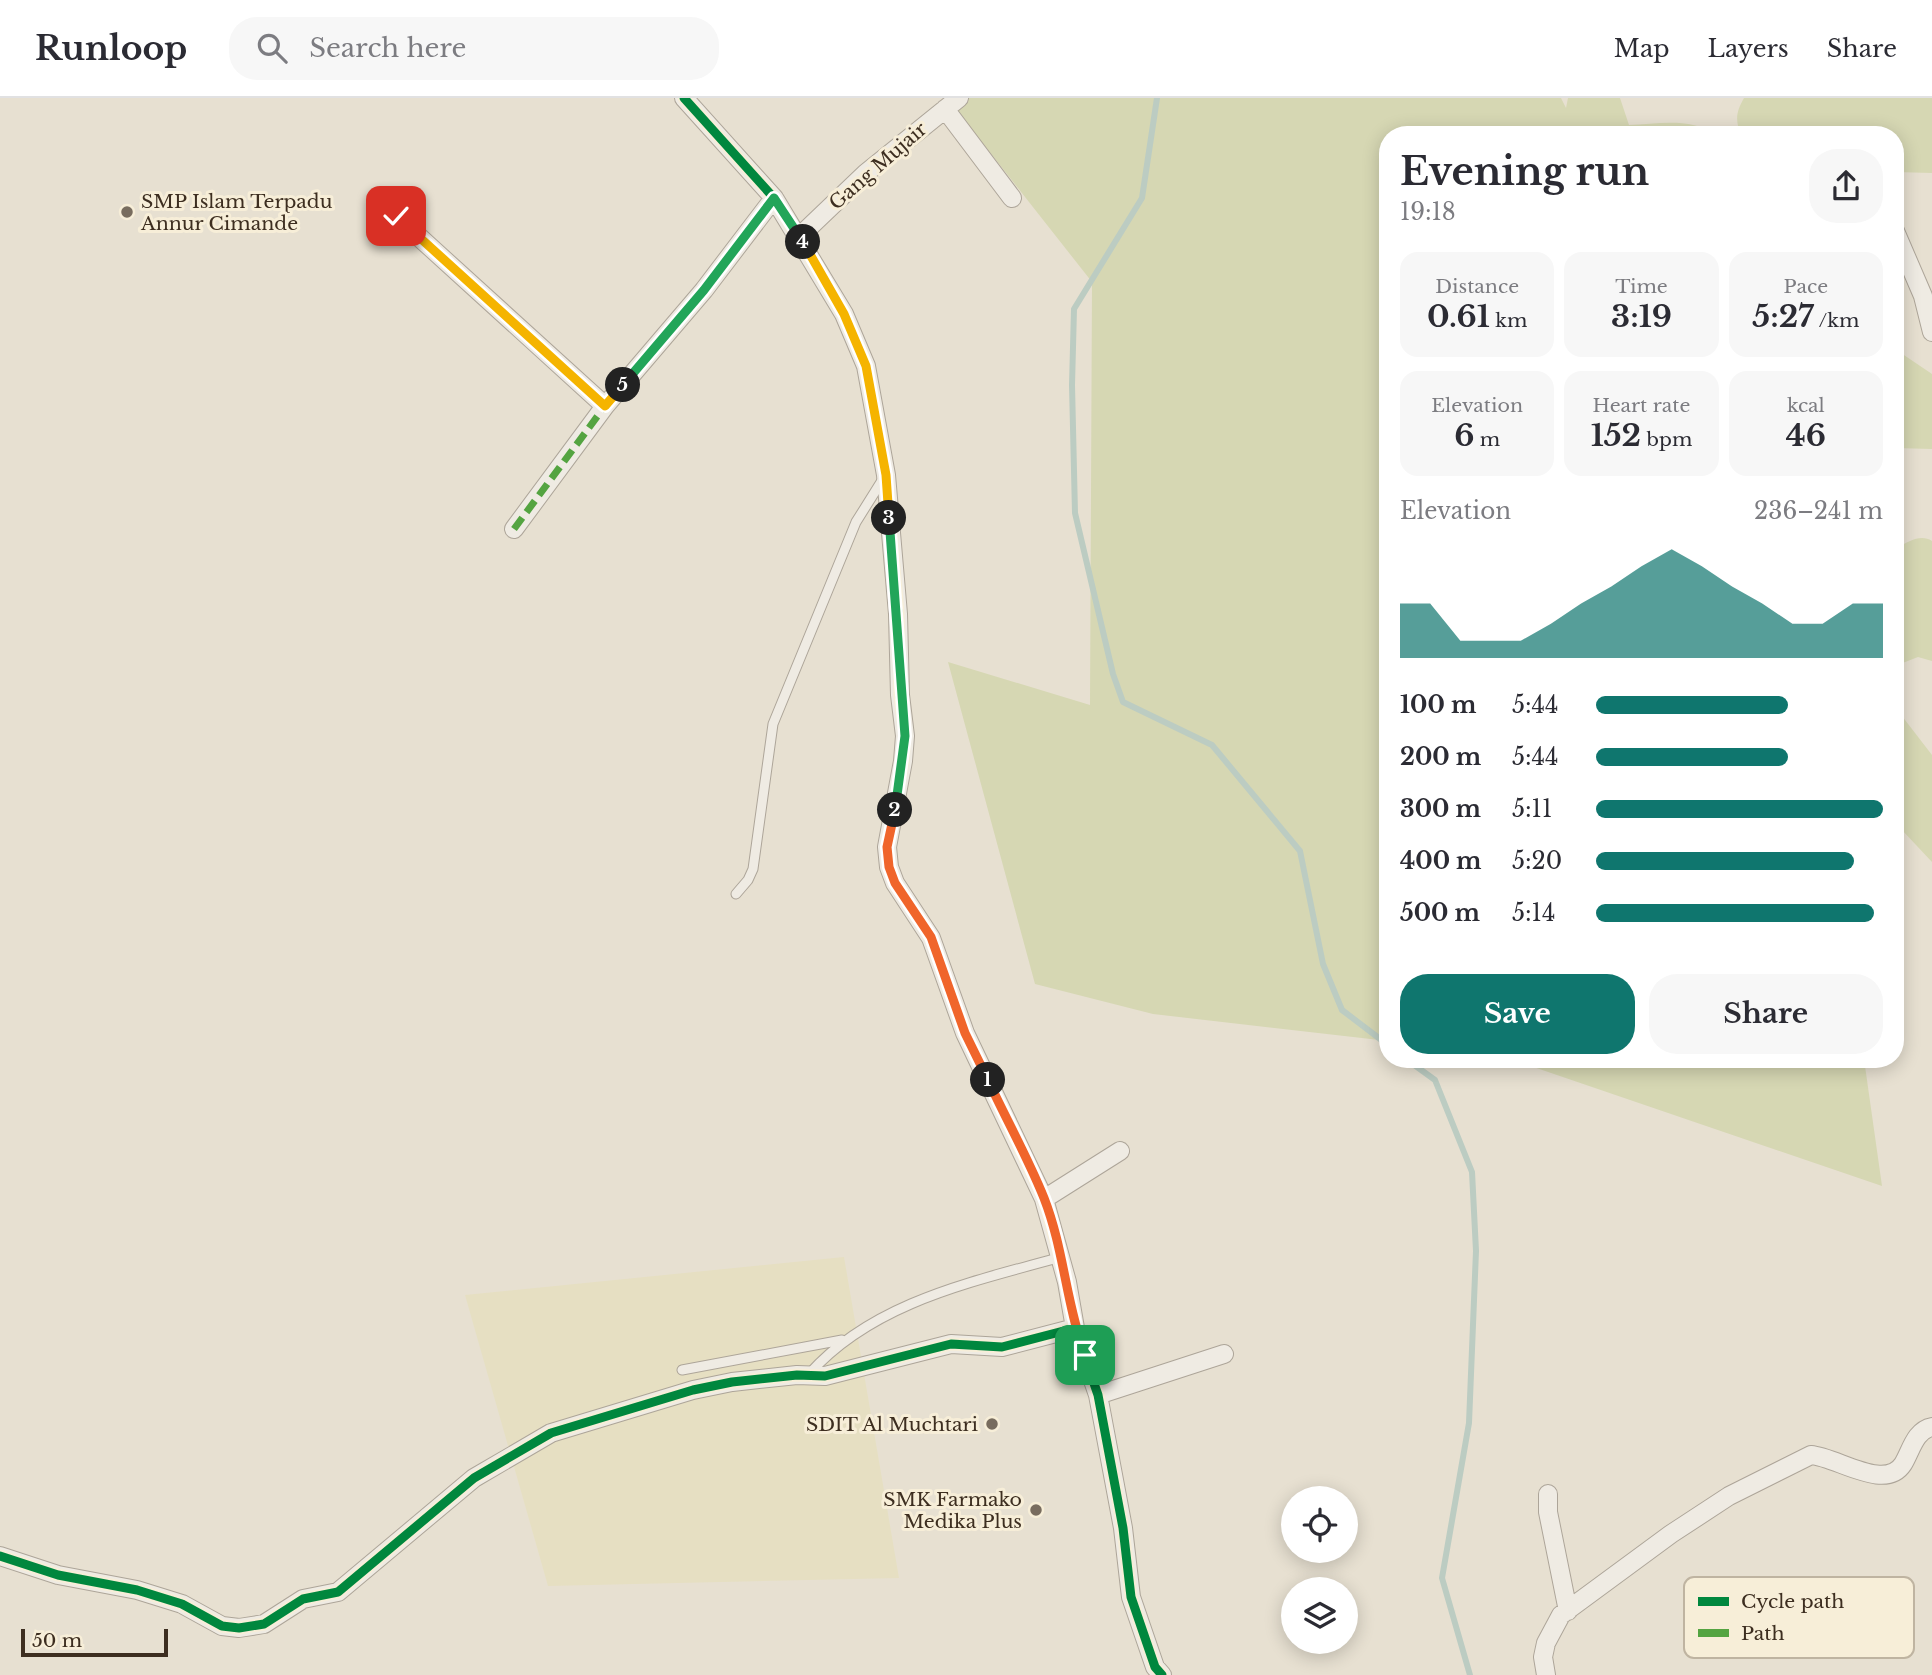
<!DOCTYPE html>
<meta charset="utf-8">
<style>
:root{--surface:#fff;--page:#f7f7f7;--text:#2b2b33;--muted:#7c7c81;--line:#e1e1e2;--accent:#0f766e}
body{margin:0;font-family:"Libre Baskerville",serif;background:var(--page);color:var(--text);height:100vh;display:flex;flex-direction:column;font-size:26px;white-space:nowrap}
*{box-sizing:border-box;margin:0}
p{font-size:23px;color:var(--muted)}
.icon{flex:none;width:38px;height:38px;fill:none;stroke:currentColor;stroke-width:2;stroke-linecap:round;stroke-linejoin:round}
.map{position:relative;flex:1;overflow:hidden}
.sheet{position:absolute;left:1379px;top:28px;width:525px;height:942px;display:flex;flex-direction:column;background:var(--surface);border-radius:28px;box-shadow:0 4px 18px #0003}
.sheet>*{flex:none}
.buttons{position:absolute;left:1281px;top:1388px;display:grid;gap:14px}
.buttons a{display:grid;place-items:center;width:77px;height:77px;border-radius:50%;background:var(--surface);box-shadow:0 4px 18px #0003;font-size:35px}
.scale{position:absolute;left:21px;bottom:18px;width:147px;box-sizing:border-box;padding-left:7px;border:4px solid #3d2e20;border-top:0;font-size:19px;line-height:24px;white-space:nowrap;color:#3d2e20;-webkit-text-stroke:5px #f7eed8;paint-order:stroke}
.pin{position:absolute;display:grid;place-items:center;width:60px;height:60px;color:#fff;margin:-30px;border-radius:14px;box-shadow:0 4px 10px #0006}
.km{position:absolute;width:35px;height:35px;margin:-18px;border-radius:50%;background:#222;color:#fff;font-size:19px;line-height:35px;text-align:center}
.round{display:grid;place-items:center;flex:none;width:74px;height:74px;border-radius:28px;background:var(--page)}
.head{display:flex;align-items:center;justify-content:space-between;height:119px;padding:0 21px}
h1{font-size:38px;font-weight:800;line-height:52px}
.metrics{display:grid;grid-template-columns:repeat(3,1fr);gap:10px;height:119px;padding:7px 21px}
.metrics div{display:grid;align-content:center;border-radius:18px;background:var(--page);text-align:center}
.metrics b{font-size:30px;font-weight:800}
.metrics small{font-size:19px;font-weight:400}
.metrics p{font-size:19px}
.chart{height:196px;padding:14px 21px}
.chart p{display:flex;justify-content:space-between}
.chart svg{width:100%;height:126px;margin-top:7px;fill:var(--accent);opacity:.7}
.action{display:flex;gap:14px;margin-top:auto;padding:14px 21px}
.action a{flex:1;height:80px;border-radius:28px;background:var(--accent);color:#fff;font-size:28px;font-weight:800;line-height:80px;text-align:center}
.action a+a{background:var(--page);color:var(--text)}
ul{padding:0 21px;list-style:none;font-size:23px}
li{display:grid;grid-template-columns:112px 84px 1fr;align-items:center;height:52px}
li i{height:18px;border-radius:9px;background:var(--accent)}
header{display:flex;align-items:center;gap:42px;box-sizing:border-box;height:98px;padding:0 35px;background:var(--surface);border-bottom:2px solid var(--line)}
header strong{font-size:33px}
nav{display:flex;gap:38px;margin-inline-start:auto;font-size:24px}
.search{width:490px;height:63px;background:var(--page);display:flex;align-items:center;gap:18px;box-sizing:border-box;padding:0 24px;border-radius:28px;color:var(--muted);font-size:26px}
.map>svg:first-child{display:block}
.farmland{fill:#e6dfc2}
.green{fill:#d6d7b3}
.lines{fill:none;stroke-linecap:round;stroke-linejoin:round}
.stream{stroke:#bcccc2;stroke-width:6}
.lane-casing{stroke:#ada599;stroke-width:11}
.street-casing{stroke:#ada599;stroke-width:20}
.lane{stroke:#efebe3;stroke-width:9}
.street{stroke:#efebe3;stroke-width:18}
.quiet{stroke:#54a441;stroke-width:7;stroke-dasharray:14 7;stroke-linecap:butt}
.cycleway-casing{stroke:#f7eed8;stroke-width:13}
.cycleway{stroke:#00873e;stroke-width:9}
.split-1-casing{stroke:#fff;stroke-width:14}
.split-2-casing{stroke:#fff;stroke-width:14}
.split-3-casing{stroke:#fff;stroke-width:14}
.split-4-casing{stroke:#fff;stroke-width:14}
.split-5-casing{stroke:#fff;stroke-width:14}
.split-6-casing{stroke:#fff;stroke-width:14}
.split-1{stroke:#f0652b;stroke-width:9}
.split-2{stroke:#f0652b;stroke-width:9}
.split-3{stroke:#22a559;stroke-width:9}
.split-4{stroke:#f5b400;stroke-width:9}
.split-5{stroke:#22a559;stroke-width:9}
.split-6{stroke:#f5b400;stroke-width:9}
.poi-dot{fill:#786c5e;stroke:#f7eed8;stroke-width:2.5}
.labels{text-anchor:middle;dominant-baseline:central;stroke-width:6;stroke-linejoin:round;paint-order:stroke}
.street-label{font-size:19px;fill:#3d2e20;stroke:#f7eed8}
.poi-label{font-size:19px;fill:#3d2e20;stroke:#f7eed8;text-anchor:end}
.key{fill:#f7eed8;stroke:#bfb4a1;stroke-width:2}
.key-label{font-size:19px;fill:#3d2e20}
</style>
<header>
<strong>Runloop</strong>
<div class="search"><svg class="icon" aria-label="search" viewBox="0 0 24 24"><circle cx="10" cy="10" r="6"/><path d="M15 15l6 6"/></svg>Search here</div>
<nav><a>Map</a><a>Layers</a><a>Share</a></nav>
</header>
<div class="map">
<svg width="1932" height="1577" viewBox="0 0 1932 1577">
<rect width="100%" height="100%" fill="#e7e0d1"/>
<path class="farmland" d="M844,1159l55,321 -351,8 -83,-291z"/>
<path class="green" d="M947,0h614l5,10 2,-10h52l9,27c29,-1 62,-8 87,10h-328v906l-235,-27 -118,-30 -87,-322 142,43 2,-423z
M1744,0h188v75l-37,-1v-37h-154c-6,-15 -5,-23 3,-37z
M1895,251l37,25v75l-37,-1z
M1895,440l4,1v8c10,-6 22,-13 33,-6v120l-14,-4 -23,9z
M1895,609l37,48v107l-31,-33 -6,-37z
M1510,961h354l18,127z"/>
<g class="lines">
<path class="stream" d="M1157,0l-15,100 -68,111 -2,76 3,128 38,161 10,28 89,43 88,106 23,113 19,46 46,35
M1406,961l29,21 37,92 4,79 -7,172 -27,155 28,97"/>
<g class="lane-casing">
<path id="lane" d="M736,796l12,-14 5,-11 20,-145 83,-202 27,-43
M682,1272l160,-30
M809,1276c64,-72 163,-92 252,-117"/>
</g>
<g class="street-casing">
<path id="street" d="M684,0l90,100 70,116 22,52 20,109 12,139 2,81 5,41 -2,25 -16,86 2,20 6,16 36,55 34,95 79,166 23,83 8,46 23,67 25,133 8,69 24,70 7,8
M945,11l67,89
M396,118l209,190
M1895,133l28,65 9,36
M799,139l67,-64 93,-75
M514,431l91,-123 99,-116 70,-92
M1044,1101l76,-48
M1098,1297l126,-41
M1548,1396v18l20,99
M0,1458l58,19 79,15 45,14 40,22 17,2 25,-4 39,-25 35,-7 136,-114 77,-45 142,-43 39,-8 65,-7 28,1 126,-32 51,3 73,-19
M1546,1577l-3,-18 3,-14 15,-28 110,-81 58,-38 82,-41c26,2 74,37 92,9 8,-13 12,-34 29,-37"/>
</g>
<use href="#lane" class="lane"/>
<use href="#street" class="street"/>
<path class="quiet" d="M396,118l209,190
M514,431l91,-123 99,-116 70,-92"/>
<g class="cycleway-casing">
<path id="cycleway" d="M684,0l90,100 70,116 22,52 20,109 12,139 2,81 5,41 -2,25 -16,86 2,20 6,16 36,55 34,95 79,166 23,83 8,46 23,67 25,133 8,69 24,70 7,8
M0,1458l58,19 79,15 45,14 40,22 17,2 25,-4 39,-25 35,-7 136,-114 77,-45 142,-43 39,-8 65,-7 28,1 126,-32 51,3 73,-19"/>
</g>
<use href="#cycleway" class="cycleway"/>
</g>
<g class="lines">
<g class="split-1-casing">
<path id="split-1" d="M988,982c18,39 40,78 56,118 20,51 22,106 41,157"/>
</g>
<g class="split-2-casing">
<path id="split-2" d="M895,712l-8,37 2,20 6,16 36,54 34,96 23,47"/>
</g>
<g class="split-3-casing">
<path id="split-3" d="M889,420l16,218 -10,74"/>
</g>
<g class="split-4-casing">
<path id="split-4" d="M803,144l41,72 22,52 20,109 3,43"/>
</g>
<g class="split-5-casing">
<path id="split-5" d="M623,287l81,-95 70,-92 29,44"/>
</g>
<g class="split-6-casing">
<path id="split-6" d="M396,118l209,190 18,-21"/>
</g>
<use href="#split-1" class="split-1"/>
<use href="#split-2" class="split-2"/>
<use href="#split-3" class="split-3"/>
<use href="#split-4" class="split-4"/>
<use href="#split-5" class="split-5"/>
<use href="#split-6" class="split-6"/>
</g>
<g class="poi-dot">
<circle cx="127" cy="114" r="7"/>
<circle cx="992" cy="1326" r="7"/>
<circle cx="1036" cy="1412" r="7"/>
</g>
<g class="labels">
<g class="street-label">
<text transform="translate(878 68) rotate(-41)">Gang Mujair</text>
</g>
<g class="poi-label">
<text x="141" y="103" text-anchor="start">SMP Islam Terpadu<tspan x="141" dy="22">Annur Cimande</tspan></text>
<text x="978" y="1326">SDIT Al Muchtari</text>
<text x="1022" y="1401">SMK Farmako<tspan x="1022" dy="22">Medika Plus</tspan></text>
</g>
</g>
<rect x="1684" y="1479" width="230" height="81" rx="10" class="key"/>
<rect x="1698" y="1499" width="31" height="9" fill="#00873e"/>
<rect x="1698" y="1531" width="31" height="8" fill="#54a441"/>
<g class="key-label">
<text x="1741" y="1510">Cycle path</text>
<text x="1741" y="1542">Path</text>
</g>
</svg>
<div class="buttons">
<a><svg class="icon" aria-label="locate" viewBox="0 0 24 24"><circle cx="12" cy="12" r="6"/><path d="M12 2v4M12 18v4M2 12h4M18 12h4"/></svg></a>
<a><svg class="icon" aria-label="layers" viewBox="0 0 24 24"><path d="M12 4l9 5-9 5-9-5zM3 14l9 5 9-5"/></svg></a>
</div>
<div class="scale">50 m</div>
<div class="pin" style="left:1085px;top:1257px;background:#1e9e55"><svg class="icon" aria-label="arrive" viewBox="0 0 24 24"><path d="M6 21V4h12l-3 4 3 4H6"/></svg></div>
<div class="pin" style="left:396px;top:118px;background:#d93025"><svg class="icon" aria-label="check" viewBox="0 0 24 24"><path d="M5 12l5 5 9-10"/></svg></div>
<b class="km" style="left:988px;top:982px">1</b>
<b class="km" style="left:895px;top:712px">2</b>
<b class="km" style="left:889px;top:420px">3</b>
<b class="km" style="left:803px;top:144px">4</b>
<b class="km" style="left:623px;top:287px">5</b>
<section class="sheet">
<div class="head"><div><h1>Evening run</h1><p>19:18</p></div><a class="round"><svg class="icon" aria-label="share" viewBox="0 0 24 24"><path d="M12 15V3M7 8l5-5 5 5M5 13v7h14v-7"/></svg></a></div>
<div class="metrics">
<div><p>Distance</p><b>0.61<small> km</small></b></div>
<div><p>Time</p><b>3:19</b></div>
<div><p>Pace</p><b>5:27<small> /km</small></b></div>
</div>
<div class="metrics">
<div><p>Elevation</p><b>6<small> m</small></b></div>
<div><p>Heart rate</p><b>152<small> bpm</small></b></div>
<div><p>kcal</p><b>46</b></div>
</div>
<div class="chart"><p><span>Elevation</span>236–241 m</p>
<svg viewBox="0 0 160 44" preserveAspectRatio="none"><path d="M0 44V25L10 25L20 38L30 38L40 38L50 32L60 25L70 19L80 12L90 6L100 12L110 19L120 25L130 32L140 32L150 25L160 25V44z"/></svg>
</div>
<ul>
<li><b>100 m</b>5:44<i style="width:67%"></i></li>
<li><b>200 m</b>5:44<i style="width:67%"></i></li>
<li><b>300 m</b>5:11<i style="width:100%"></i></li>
<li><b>400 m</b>5:20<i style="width:90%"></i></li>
<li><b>500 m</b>5:14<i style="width:97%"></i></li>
</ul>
<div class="action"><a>Save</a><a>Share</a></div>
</section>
</div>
